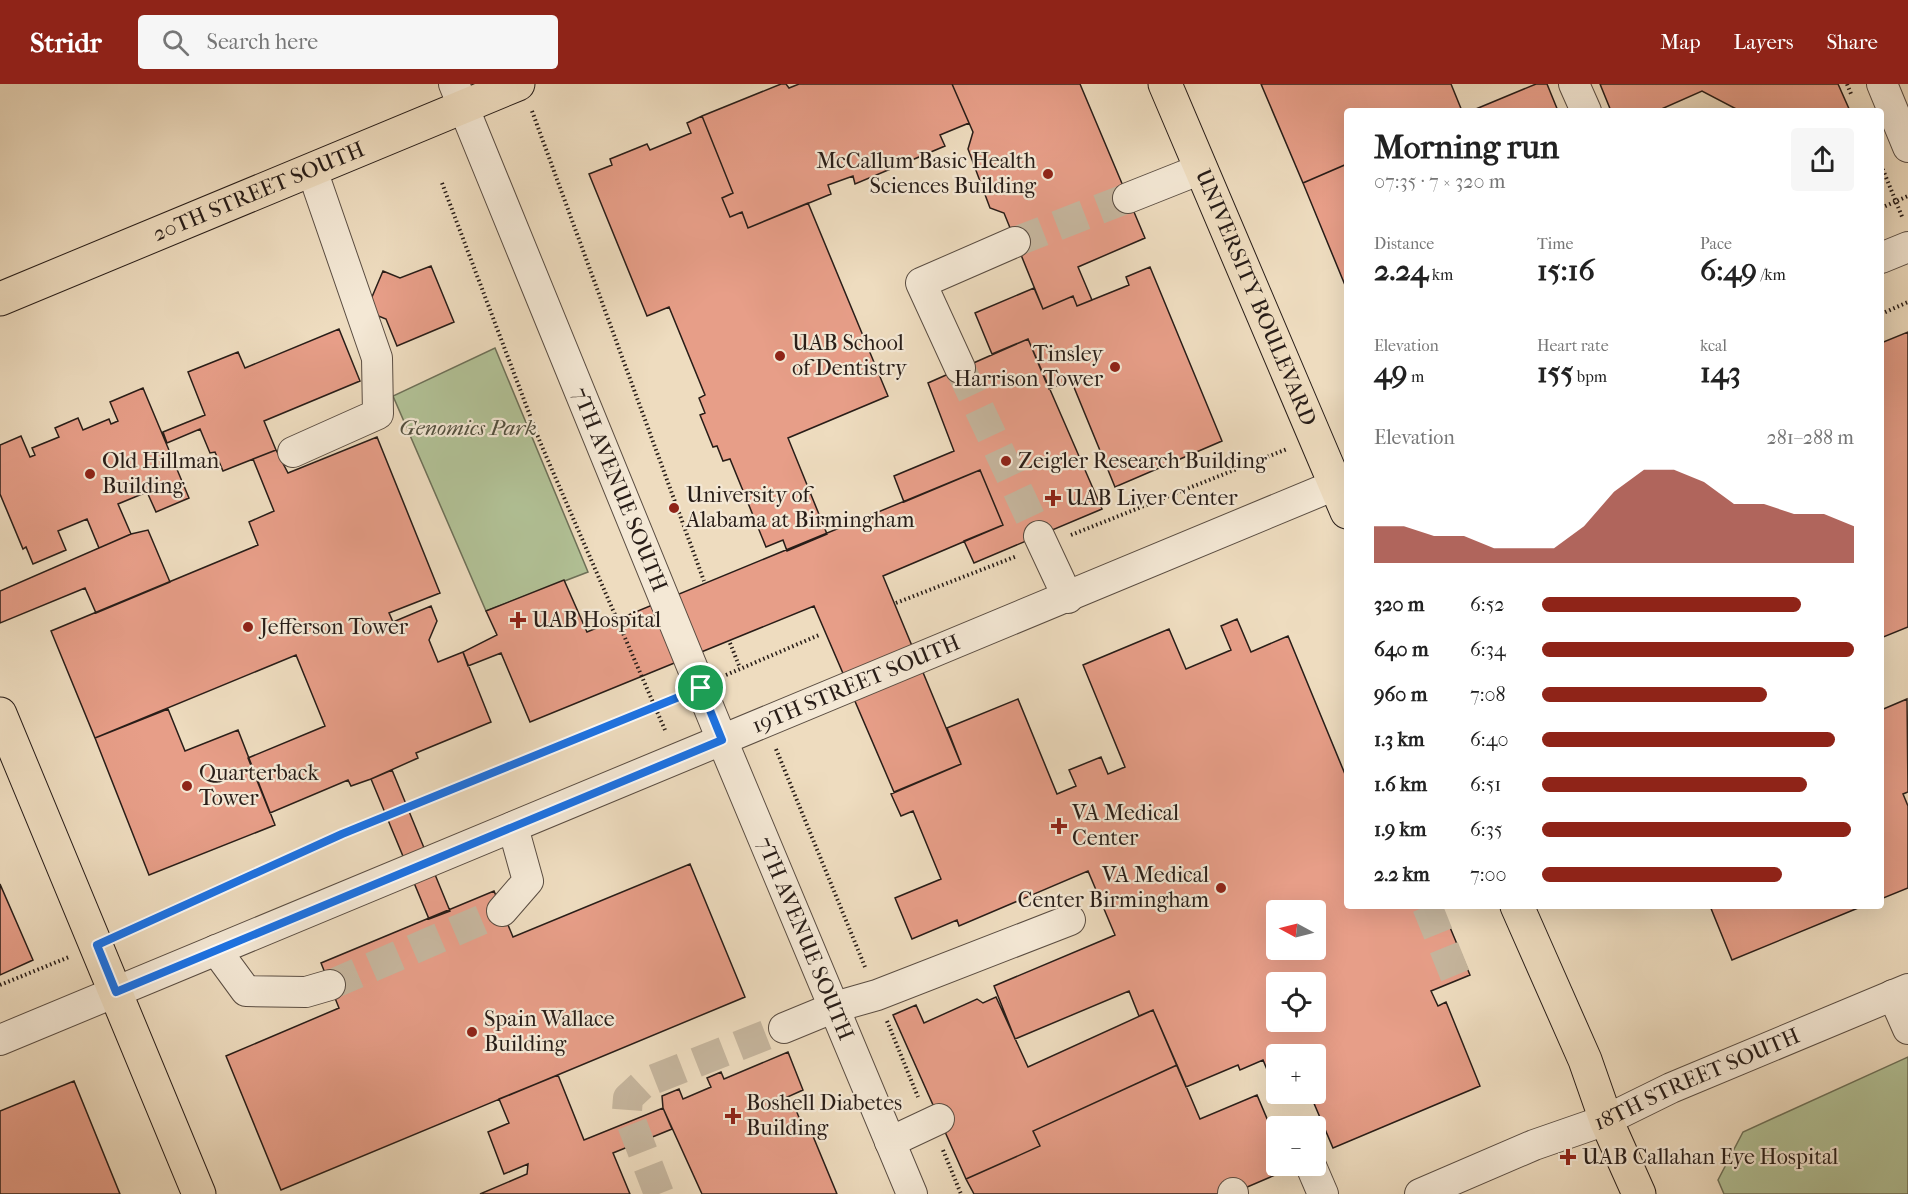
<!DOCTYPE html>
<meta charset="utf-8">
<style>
:root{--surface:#fff;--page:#f6f6f6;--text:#222;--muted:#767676;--accent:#8f2418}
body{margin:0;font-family:"IM FELL French Canon",serif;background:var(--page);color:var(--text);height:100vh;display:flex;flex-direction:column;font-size:22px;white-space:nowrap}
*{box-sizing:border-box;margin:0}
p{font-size:20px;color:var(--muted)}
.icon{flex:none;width:33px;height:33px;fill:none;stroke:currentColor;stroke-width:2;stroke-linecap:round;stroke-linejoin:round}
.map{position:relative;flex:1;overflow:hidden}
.panel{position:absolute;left:1344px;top:24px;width:540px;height:801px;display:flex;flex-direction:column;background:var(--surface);border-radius:6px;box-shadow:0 6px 24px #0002}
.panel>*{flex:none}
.needle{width:39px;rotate:277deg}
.fabs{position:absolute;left:1266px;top:816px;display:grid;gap:12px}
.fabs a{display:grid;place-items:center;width:60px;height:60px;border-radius:6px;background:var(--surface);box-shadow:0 6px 24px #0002;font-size:30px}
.pin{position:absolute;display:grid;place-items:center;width:51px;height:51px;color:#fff;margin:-26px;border:3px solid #fff;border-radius:50%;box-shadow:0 2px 6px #0007}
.round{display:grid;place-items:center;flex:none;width:63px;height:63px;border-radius:6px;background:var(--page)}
.summary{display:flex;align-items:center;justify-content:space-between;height:102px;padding:0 30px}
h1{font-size:33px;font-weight:800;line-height:45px}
.stats{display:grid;grid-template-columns:repeat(3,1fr);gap:9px;height:102px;padding:6px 30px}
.stats div{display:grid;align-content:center}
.stats b{font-size:30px;font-weight:800}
.stats small{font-size:16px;font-weight:400}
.stats p{font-size:16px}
.chart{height:168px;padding:12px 30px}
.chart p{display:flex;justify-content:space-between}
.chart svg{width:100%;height:108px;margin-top:6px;fill:var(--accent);opacity:.7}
ul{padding:0 30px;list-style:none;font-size:20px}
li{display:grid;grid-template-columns:96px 72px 1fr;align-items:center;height:45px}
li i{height:15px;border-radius:8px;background:var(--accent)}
header{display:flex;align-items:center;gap:36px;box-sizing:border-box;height:84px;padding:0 30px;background:var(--accent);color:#fff}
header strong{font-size:28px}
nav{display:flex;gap:33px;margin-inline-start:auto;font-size:21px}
.search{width:420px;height:54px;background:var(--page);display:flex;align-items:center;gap:15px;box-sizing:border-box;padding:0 21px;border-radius:6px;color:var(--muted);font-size:22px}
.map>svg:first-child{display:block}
.green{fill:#b2c297;stroke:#6d7058;stroke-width:1.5}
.building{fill:#e79e88;stroke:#281d18;stroke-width:1.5;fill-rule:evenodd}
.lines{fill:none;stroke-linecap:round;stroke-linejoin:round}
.minor-tunnel{stroke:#c6b69e;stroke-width:30;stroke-dasharray:30 15;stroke-linecap:butt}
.minor-casing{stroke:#5a4d42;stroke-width:32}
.major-casing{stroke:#281d18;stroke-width:35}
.path{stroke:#281d18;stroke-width:4;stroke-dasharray:1.5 3;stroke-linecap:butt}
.minor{stroke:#f4e8d5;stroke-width:30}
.major{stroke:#eedcbf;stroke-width:33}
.route-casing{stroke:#fff;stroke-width:12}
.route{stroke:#1a73e8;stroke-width:8}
.poi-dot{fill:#8f2418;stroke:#f4e8d5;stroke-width:2}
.labels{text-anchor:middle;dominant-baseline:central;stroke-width:4.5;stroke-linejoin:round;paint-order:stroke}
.poi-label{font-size:22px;fill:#281d18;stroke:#f4e8d5;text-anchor:start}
.street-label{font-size:22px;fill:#281d18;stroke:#f4e8d5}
.park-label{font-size:22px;font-style:italic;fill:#514f3e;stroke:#f4e8d5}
</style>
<header>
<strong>Stridr</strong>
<div class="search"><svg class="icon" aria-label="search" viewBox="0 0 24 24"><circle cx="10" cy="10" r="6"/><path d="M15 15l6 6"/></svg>Search here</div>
<nav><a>Map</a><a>Layers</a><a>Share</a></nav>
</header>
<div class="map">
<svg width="1908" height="1110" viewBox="0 0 1908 1110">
<rect width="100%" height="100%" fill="#eedcbf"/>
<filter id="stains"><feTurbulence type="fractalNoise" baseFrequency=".00333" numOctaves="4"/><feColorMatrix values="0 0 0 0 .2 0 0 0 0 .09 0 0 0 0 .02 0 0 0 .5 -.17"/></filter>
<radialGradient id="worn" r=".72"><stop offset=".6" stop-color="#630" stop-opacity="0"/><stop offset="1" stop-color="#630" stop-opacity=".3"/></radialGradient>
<path class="green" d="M495,264l93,224 -102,39 -93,-215z
M1908,973v137h-184l-6,-14 25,-48z"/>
<path class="building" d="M781,0h5l3,4 10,-4h153l17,39 -29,12 5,11 -90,38 -2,-8 -25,9 3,9 -83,34 -6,-16 -12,5 -8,-19 11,-5 -31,-77z
M952,0h128l65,154 -67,29 14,33 -15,6 -4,-10 -30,13 -39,-96 -14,-5 -22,-59 5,-17z
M1261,0h190l11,27h-115v53l-44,19z
M1536,0h11l11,27h-87z
M1600,0h238l12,27h-110l-38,-20 -45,20h-46z
M702,32l31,77 -11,5 8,19 12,-5 6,16 60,-25 80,193 -100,42 39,96 -40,17 -4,-11 -17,7 -36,-88 -7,2 -6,-15 -4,1 -13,-32 5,-2 -6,-15 6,-3 -36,-88 -22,9 -58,-142 23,-9 -2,-6 37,-15 3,6 41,-17 -4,-10z
M1347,80v126l-44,-107z
M431,182l23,56 -57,24 -11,-27 -20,-8 17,-40 17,7z
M1150,183l72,174 -107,46 -44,-107 -22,9 -21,-50 -36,15 -17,-41 59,-25 9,21 30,-13 4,10 52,-21 -3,-8z
M339,245l21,52 -96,40 12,29 -53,21 -8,-19 -5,1 -10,-24 -33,14 -4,-11 42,-17 -17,-43 50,-20 7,16z
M1908,248v295l-27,11v-295z
M1028,255l74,170 -128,54 -10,-22 39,-16 -23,-55 -76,32 -10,-26 60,-25 -26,-68z
M143,304l46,110 -33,14 -9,-20 -29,12 13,30 -32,14 -12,-29 -29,12 8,19 -33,14 -7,-17 -3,2 -23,-55v-49l21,-9 9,21 5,-2 -3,-7 27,-11 -4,-9 23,-10 5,12 26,-11 2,5 7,-3 -8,-19z
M377,353l63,156 -51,20 4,9 38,-16 6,15 -8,19 9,22 25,-10 28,70 -75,31 2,5 -47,21 -20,7 -3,-6 -78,33 -22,-55 77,-32 -29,-71 -201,83 -44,-107 207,-86 -9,-23 25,-11 -21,-52 23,-9 12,23z
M980,386l23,55 -120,51 78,188 -67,28 -80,-186 -284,116 -29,-69 -33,13 -5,-14 34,-17 -11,-24 78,-31 23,52z
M148,446l22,52 -74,31 -11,-25 -85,35v-32l131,-57z
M1237,535l14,33 37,-16 59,143v127h94l29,69 -39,16 7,15 8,-4 34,84 -147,62 -23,-54h6v-40h-40v37l-13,-31 -23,10 -2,-5 -52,22 -33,-77 -14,6 -10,-25 -114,48 -21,-53 121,-51 -27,-64 -129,55 -2,-6 -45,19 -17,-41 46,-19 -28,-68 -12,5 -10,-22 70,-30 -14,-36 71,-29 39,95 19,-8 -7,-16 32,-13 7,17 17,-7 -42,-102 86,-36 17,40 45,-19 -10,-24zM1276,826h40v40h-40zM1276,898h40v40h-40z
M1907,615l1,93 -5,2 5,12v82l-27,11v-189z
M168,625l17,42 53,-21 37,95 -126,50 -54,-137z
M392,686l58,141 -21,8 -58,-140z
M690,780l55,133 -464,193 -55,-134 113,-48 -18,-45 173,-72 19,46z
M0,800l33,76 -33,15z
M1710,822h153l-131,54z
M996,913l32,70 125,-57 24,55 -144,66 7,15 -74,33 -73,-164 23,-10 8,18 53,-24 6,4z
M788,968l15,38 -18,8 5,9 4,-2 8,20 -3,2 2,5 9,-3 27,65h-135l-39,-86 -1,-12 17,-7 4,10 28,-12 -4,-9 14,-6 3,7z
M1177,981l23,54 57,-24 19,45v26h11l2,3 -58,25h-257l-8,-15 74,-33 -7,-15z
M558,991l26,65 79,-32 9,21 -59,24 17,41h-150l47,-20 1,-10 -24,10 -16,-42 21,-9 -10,-24z
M74,997l46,113h-120v-83z"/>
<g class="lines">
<path class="minor-tunnel" d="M1015,158l113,-44
M960,284l79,168
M1427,822l30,74
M330,901l172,-74
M659,1110l-32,-83 1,-13 16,-15 140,-55"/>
<g class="minor-casing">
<g id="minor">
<path id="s1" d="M454,0l268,656 190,454"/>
<path d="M1574,0l12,27"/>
<path d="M1882,0l26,63"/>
<path d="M1128,114l73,-29"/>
<path d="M1881,174l27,-11"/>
<path d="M960,284l-39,-85 94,-41"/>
<path d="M293,368l85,-38 -1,-56 -65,-188"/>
<path d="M1039,452l29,62"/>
<path d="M502,827l26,-30 -15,-54"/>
<path d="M216,866l30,41 60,1 24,-7"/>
<path d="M1893,911l15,34"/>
<path d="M784,944l51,-21 42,-12 193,-75"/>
<path id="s2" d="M0,956l1347,-560"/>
<path d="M890,1058l49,-23"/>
<path d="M1311,1082l12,28"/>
<path d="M1233,1109v1"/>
<path id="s3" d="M1420,1110l114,-49 72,-25 65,-32 237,-99"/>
</g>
</g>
<g class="major-casing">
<g id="major">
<path id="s4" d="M1165,0l182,428"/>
<path id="s5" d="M0,215l518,-215"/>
<path d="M0,630l199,480"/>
<path d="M1517,822l68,154 21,60 33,74"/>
</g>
</g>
<path class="path" d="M1847,0l4,10
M532,27l172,470
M1881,81l22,54
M442,99l98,259 125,288
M1881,124l27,-12
M1881,230l27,-12
M1071,451l216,-86
M896,519l121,-47
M730,559l10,25
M726,591l93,-40
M776,665l89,218
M125,849l217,-99 331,-135
M0,901l69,-28
M887,937l31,76
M943,1066l18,44"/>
<use href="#minor" class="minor"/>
<use href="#major" class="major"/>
</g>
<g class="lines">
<g class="route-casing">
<path id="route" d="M701,604l21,52 -606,252 -19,-47 245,-111z"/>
</g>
<use href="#route" class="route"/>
</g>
<g class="poi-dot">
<circle cx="1048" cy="90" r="6"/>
<circle cx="780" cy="272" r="6"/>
<circle cx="1115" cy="283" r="6"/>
<circle cx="1006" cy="377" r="6"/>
<circle cx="90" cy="390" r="6"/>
<path d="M1050 405h6v6h6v6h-6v6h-6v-6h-6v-6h6z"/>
<circle cx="674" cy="424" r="6"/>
<path d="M515 527h6v6h6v6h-6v6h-6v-6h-6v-6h6z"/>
<circle cx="248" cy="543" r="6"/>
<circle cx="187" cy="702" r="6"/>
<path d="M1056 733h6v6h6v6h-6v6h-6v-6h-6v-6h6z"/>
<circle cx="1221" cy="804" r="6"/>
<circle cx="472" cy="948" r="6"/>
<path d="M730 1023h6v6h6v6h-6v6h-6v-6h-6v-6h6z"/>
<path d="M1565 1064h6v6h6v6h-6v6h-6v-6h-6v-6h6z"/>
</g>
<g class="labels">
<g class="poi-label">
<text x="1036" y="77" text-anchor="end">McCallum Basic Health<tspan x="1036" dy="25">Sciences Building</tspan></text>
<text x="792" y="259">UAB School<tspan x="792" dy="25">of Dentistry</tspan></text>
<text x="1103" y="270" text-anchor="end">Tinsley<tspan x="1103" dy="25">Harrison Tower</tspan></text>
<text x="102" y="377">Old Hillman<tspan x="102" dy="25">Building</tspan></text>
<text x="1018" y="377">Zeigler Research Building</text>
<text x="686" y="411">University of<tspan x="686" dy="25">Alabama at Birmingham</tspan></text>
<text x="1066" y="414">UAB Liver Center</text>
<text x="532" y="536">UAB Hospital</text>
<text x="260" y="543">Jefferson Tower</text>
<text x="199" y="689">Quarterback<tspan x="199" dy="25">Tower</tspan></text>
<text x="1072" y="729">VA Medical<tspan x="1072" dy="25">Center</tspan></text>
<text x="1209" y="791" text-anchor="end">VA Medical<tspan x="1209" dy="25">Center Birmingham</tspan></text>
<text x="484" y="935">Spain Wallace<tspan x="484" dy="25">Building</tspan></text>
<text x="746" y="1019">Boshell Diabetes<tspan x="746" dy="25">Building</tspan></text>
<text x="1582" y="1073">UAB Callahan Eye Hospital</text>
</g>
<g class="street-label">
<text stroke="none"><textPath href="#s5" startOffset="280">20TH STREET SOUTH</textPath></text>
<text stroke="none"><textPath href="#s4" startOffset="232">UNIVERSITY BOULEVARD</textPath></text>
<text stroke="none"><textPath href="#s1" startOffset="438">7TH AVENUE SOUTH</textPath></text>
<text stroke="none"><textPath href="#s2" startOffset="927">19TH STREET SOUTH</textPath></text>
<text stroke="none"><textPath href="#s1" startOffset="924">7TH AVENUE SOUTH</textPath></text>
<text stroke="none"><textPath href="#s3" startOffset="300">18TH STREET SOUTH</textPath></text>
</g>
<g class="park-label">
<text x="468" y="344">Genomics Park</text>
</g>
</g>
<rect width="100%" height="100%" filter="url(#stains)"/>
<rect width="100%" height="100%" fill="url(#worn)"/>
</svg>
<div class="fabs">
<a><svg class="needle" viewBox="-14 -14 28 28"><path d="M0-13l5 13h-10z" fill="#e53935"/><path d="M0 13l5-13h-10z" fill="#767676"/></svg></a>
<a><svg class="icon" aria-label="locate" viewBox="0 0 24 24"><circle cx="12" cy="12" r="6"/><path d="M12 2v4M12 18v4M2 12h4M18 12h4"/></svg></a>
<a>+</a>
<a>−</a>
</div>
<div class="pin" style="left:701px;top:604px;background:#1e9e55"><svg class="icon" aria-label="arrive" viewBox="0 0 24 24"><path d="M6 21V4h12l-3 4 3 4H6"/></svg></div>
<section class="panel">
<div class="summary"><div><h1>Morning run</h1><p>07:35 · 7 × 320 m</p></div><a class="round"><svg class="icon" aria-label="share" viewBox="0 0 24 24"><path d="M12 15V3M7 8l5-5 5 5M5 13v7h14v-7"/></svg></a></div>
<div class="stats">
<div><p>Distance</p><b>2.24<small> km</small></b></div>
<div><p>Time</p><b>15:16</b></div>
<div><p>Pace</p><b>6:49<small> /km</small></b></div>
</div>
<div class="stats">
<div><p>Elevation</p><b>49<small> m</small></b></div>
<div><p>Heart rate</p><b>155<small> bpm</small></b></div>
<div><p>kcal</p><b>143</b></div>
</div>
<div class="chart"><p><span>Elevation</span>281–288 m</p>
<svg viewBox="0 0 160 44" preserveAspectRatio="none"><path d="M0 44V29L10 29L20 33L30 33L40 38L50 38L60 38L70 29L80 15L90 6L100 6L110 11L120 20L130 20L140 24L150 24L160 29V44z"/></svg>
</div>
<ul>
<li><b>320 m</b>6:52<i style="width:83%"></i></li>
<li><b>640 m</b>6:34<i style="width:100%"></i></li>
<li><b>960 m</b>7:08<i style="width:72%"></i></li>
<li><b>1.3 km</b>6:40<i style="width:94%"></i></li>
<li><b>1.6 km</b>6:51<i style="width:85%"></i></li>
<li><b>1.9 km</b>6:35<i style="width:99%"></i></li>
<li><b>2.2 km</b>7:00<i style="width:77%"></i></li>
</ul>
</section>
</div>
